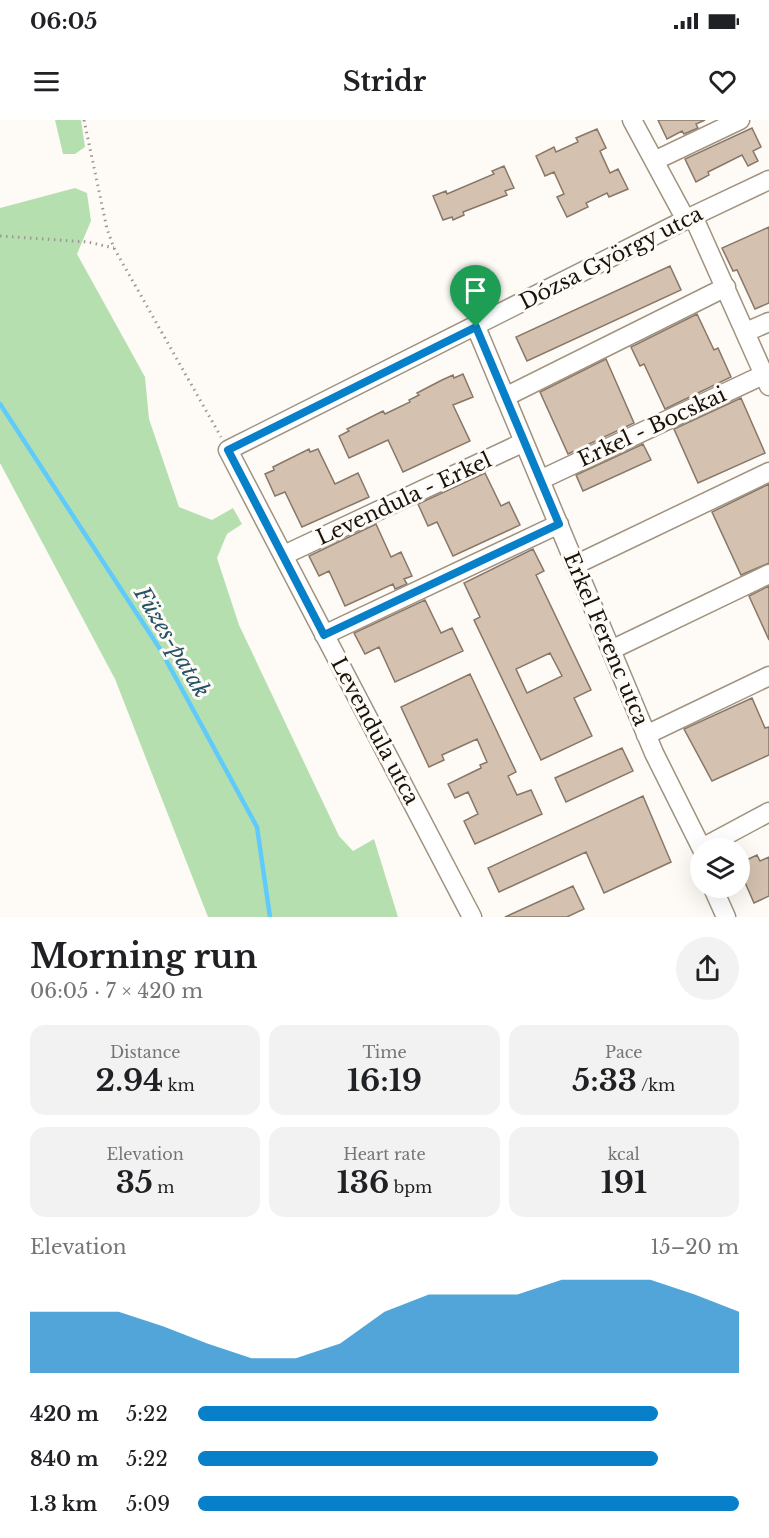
<!DOCTYPE html>
<meta charset="utf-8">
<style>
:root{--surface:#fff;--page:#f2f2f2;--text:#202124;--muted:#757577;--accent:#0880c9}
body{margin:0;font-family:"Libre Baskerville",serif;background:var(--page);color:var(--text);height:100vh;display:flex;flex-direction:column;font-size:22px;white-space:nowrap}
*{box-sizing:border-box;margin:0}
p{font-size:20px;color:var(--muted)}
.icon{flex:none;width:33px;height:33px;fill:none;stroke:currentColor;stroke-width:2;stroke-linecap:round;stroke-linejoin:round}
.map{position:relative;height:797px;overflow:hidden}
.drawer{display:flex;flex-direction:column;background:var(--surface);flex:1}
.drawer>*{flex:none}
.tools{position:absolute;left:690px;top:718px;display:grid;gap:12px}
.tools a{display:grid;place-items:center;width:60px;height:60px;border-radius:50%;background:var(--surface);box-shadow:0 6px 24px #0002;font-size:30px}
.pin{position:absolute;display:grid;place-items:center;width:51px;height:51px;color:#fff;margin:-62px -26px;border-radius:50% 50% 50% 0;rotate:-45deg;box-shadow:0 0 6px #0007}
.pin .icon{rotate:45deg}
.round{display:grid;place-items:center;flex:none;width:63px;height:63px;border-radius:32px;background:var(--page)}
.summary{display:flex;align-items:center;justify-content:space-between;height:102px;padding:0 30px}
h1{font-size:33px;font-weight:700;line-height:45px}
.figures{display:grid;grid-template-columns:repeat(3,1fr);gap:9px;height:102px;padding:6px 30px}
.figures div{display:grid;align-content:center;border-radius:15px;background:var(--page);text-align:center}
.figures b{font-size:30px;font-weight:700}
.figures small{font-size:16px;font-weight:400}
.figures p{font-size:16px}
.chart{height:168px;padding:12px 30px}
.chart p{display:flex;justify-content:space-between}
.chart svg{width:100%;height:108px;margin-top:6px;fill:var(--accent);opacity:.7}
ul{padding:0 30px;list-style:none;font-size:20px}
li{display:grid;grid-template-columns:96px 72px 1fr;align-items:center;height:45px}
li i{height:15px;border-radius:8px;background:var(--accent)}
.status{display:flex;justify-content:space-between;align-items:center;height:42px;padding:0 30px;background:var(--surface);direction:ltr}
.status svg{height:16px;fill:currentColor}
header{display:flex;justify-content:space-between;align-items:center;height:78px;padding:0 30px;background:var(--surface);font-size:27px;font-weight:700}
.map>svg:first-child{display:block}
.green{fill:#b6dfaf}
.lines{fill:none;stroke-linecap:round;stroke-linejoin:round}
.stream{stroke:#60cbfb;stroke-width:4.5}
.building{fill:#d4c1b0;stroke:#887767;stroke-width:1.5;fill-rule:evenodd}
.minor-casing{stroke:#a0927f;stroke-width:21}
.path{stroke:#9c9792;stroke-width:3;stroke-dasharray:1.5 4.5;stroke-linecap:butt}
.minor{stroke:#fff;stroke-width:18}
.route-casing{stroke:#fff;stroke-width:12}
.route{stroke:#0880c9;stroke-width:8}
.labels{text-anchor:middle;dominant-baseline:central;stroke-width:6;stroke-linejoin:round;paint-order:stroke}
.street-label{font-size:21px;fill:#19130c;stroke:#fefbf7}
.water-label{font-size:22px;font-style:italic;fill:#255266;stroke:#fefbf7}
</style>
<div class="status"><b>06:05</b><svg viewBox="0 0 49 12"><path d="M0 12V9h3v3zM5 12V6h3v6zM10 12V3h3v9zM15 12V0h3v12zM26 1h20v11H26zM47 4h2v5h-2z"/></svg></div>
<header><svg class="icon" aria-label="menu" viewBox="0 0 24 24"><path d="M4 6h16M4 12h16M4 18h16"/></svg>Stridr<svg class="icon" aria-label="heart" viewBox="0 0 24 24"><path d="M12 20l-8-8c-3-5 5-10 8-4 3-6 11-1 8 4z"/></svg></header>
<div class="map">
<svg width="769" height="797" viewBox="0 0 769 797">
<rect width="100%" height="100%" fill="#fefbf7"/>
<path class="green" d="M55,0h26l4,27 -10,7h-12z
M75,68l12,5 4,28 -14,33 68,123 4,42 30,88 33,13 21,-12 9,16 -15,10 -10,24 22,67 100,211 14,15 21,-12 24,78h-190l-93,-238 -115,-216v-255z"/>
<g class="lines">
<path class="stream" d="M0,284l160,245 97,178 13,90"/>
</g>
<path class="building" d="M658,0h47l-9,4 2,4 -14,6 -2,-3 -15,8z
M752,8l9,19 -8,4 5,10 -10,5 -6,-11 -34,17 1,3 -13,7 -11,-23z
M597,9l9,19 -6,3 10,22 8,-4 10,20 -19,8 -2,-4 -21,10 2,4 -21,10 -10,-20 7,-3 -10,-22 -9,4 -9,-20 18,-9 2,5 22,-10 -2,-4z
M504,46l10,22 -9,3 2,4 -44,17 1,3 -11,5 -1,-3 -9,3 -10,-24 13,-5 1,3 47,-20 -2,-3z
M769,107v76l-14,6 -18,-39 -4,1 -11,-23z
M670,146l11,24 -154,71 -11,-24z
M697,194l17,36 4,-2 13,29 -66,32 -21,-45 -4,2 -9,-19z
M606,239l28,64 -66,31 -28,-62z
M463,254l10,23 -20,8 17,36 -67,31 -15,-32 -39,18 -10,-22 10,-5 -2,-2 36,-18 2,3 25,-12 -1,-2 10,-5 -2,-2 25,-13 11,-5 1,3z
M741,278l24,55 -67,30 -24,-54z
M643,324l8,16 -68,31 -7,-16z
M309,329l1,3 8,-3 17,35 23,-11 11,24 -67,30 -17,-35 -10,4 -10,-22 9,-4 -1,-3z
M485,353l16,33 8,-4 11,23 -67,31 -16,-34 -9,4 -10,-22z
M769,364v79l-28,12 -29,-63z
M376,404l15,33 10,-5 11,24 -8,3 3,5 -12,5 -2,-5 -48,22 -16,-35 -10,5 -10,-20z
M533,429l11,22 -8,4 55,115 -17,8 18,38 -51,24 -67,-140 6,-3 -16,-34zM550,533l12,23 -35,17 -11,-24z
M769,466v54l-20,-44z
M425,480l16,33 11,-5 11,23 -68,31 -16,-35 -14,7 -11,-21z
M470,554l46,98 -8,4 9,19 14,-5 11,24 -67,30 -11,-23 14,-7 -10,-22 -13,6 -7,-14 33,-16 -1,-3 7,-3 -10,-23 -35,16 2,5 -15,7 -28,-60z
M752,578l13,30 4,-1v28l-57,26 -28,-52z
M622,628l11,23 -67,31 -11,-24z
M643,676l28,66 -67,31 -18,-41 -87,40 -11,-24z
M757,735l3,6 9,-4v39l-15,7 -14,-32v-8z
M573,766l11,23 -17,8h-62z"/>
<g class="lines">
<g class="minor-casing">
<path id="minor" d="M632,0l54,100
M654,41l86,-41
M693,96l76,170
M476,207l178,426 48,96
M746,212l23,-10
M505,277l221,-110
M540,360l223,-105
M284,435l240,-113
M575,445l194,-93
M324,515l235,-111
M611,530l158,-76
M646,615l123,-59
M702,728l67,-36
M713,768l13,29
M472,797l-244,-467 465,-234 76,-36"/>
</g>
<path class="path" d="M84,0l23,109 7,19 107,189
M0,116l88,6 26,6"/>
<use href="#minor" class="minor"/>
</g>
<g class="lines">
<g class="route-casing">
<path id="route" d="M476,207l83,197 -235,111 -96,-185z"/>
</g>
<use href="#route" class="route"/>
</g>
<g class="labels">
<g class="street-label">
<text transform="translate(611 138) rotate(-27)">Dózsa György utca</text>
<text transform="translate(652 307) rotate(-25)">Erkel - Bocskai</text>
<text transform="translate(404 379) rotate(-25)">Levendula - Erkel</text>
<text transform="translate(606 519) rotate(67)">Erkel Ferenc utca</text>
<text transform="translate(375 611) rotate(62)">Levendula utca</text>
</g>
<g class="water-label">
<text transform="translate(172 522) rotate(59)">Füzes-patak</text>
</g>
</g>
</svg>
<div class="tools">
<a><svg class="icon" aria-label="layers" viewBox="0 0 24 24"><path d="M12 4l9 5-9 5-9-5zM3 14l9 5 9-5"/></svg></a>
</div>
<div class="pin" style="left:476px;top:207px;background:#1e9e55"><svg class="icon" aria-label="arrive" viewBox="0 0 24 24"><path d="M6 21V4h12l-3 4 3 4H6"/></svg></div>
</div>
<section class="drawer">
<div class="summary"><div><h1>Morning run</h1><p>06:05 · 7 × 420 m</p></div><a class="round"><svg class="icon" aria-label="share" viewBox="0 0 24 24"><path d="M12 15V3M7 8l5-5 5 5M5 13v7h14v-7"/></svg></a></div>
<div class="figures">
<div><p>Distance</p><b>2.94<small> km</small></b></div>
<div><p>Time</p><b>16:19</b></div>
<div><p>Pace</p><b>5:33<small> /km</small></b></div>
</div>
<div class="figures">
<div><p>Elevation</p><b>35<small> m</small></b></div>
<div><p>Heart rate</p><b>136<small> bpm</small></b></div>
<div><p>kcal</p><b>191</b></div>
</div>
<div class="chart"><p><span>Elevation</span>15–20 m</p>
<svg viewBox="0 0 160 44" preserveAspectRatio="none"><path d="M0 44V19L10 19L20 19L30 25L40 32L50 38L60 38L70 32L80 19L90 12L100 12L110 12L120 6L130 6L140 6L150 12L160 19V44z"/></svg>
</div>
<ul>
<li><b>420 m</b>5:22<i style="width:85%"></i></li>
<li><b>840 m</b>5:22<i style="width:85%"></i></li>
<li><b>1.3 km</b>5:09<i style="width:100%"></i></li>
</ul>
</section>
